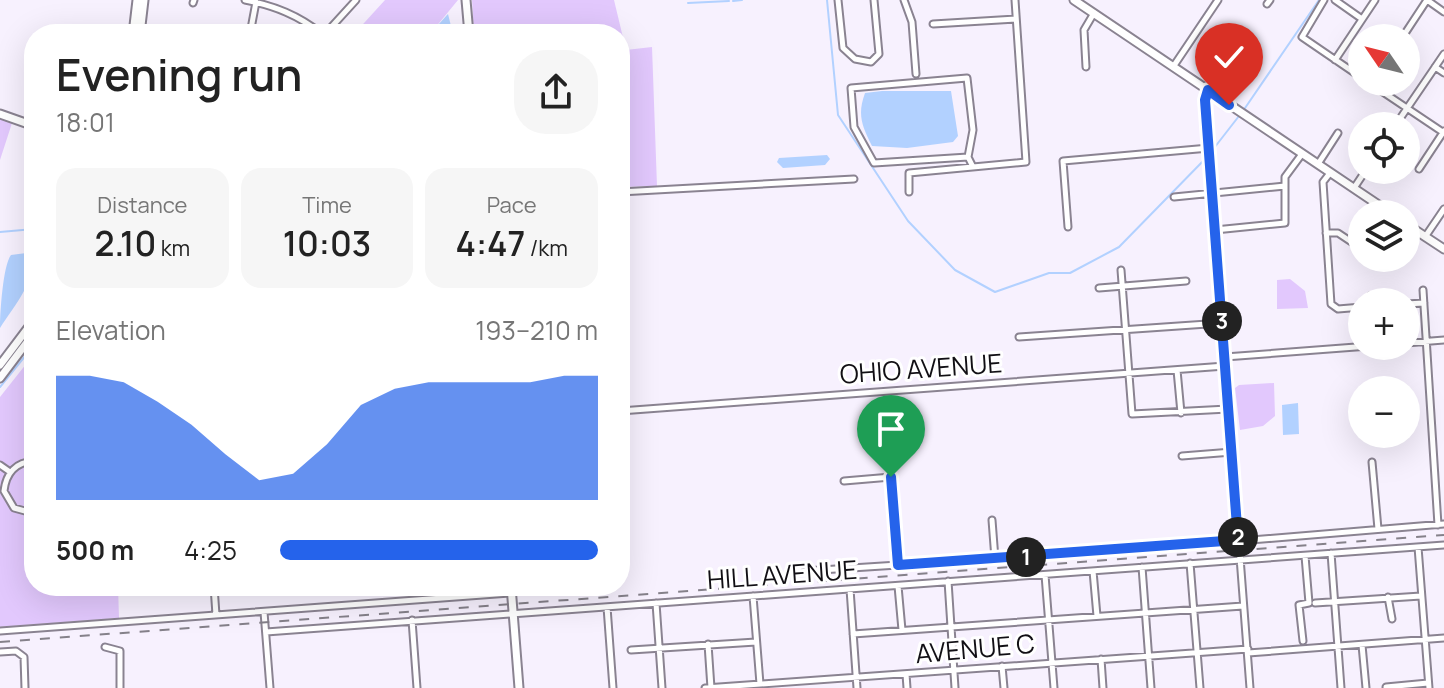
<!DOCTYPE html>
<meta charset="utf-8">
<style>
:root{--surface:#fff;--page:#f6f6f6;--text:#222;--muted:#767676;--accent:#2563eb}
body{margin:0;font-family:Manrope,sans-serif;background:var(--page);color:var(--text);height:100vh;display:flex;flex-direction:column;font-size:30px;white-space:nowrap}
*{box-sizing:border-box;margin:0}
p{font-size:26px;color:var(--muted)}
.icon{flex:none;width:44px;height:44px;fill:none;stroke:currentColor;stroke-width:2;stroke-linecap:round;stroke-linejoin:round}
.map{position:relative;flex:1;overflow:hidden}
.details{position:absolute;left:24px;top:24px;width:606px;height:572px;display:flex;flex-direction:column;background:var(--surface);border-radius:32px;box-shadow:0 8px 32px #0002}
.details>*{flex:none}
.needle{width:52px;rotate:305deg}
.buttons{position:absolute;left:1348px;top:24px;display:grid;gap:16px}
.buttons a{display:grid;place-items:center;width:72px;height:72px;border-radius:50%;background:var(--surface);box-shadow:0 8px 32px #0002;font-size:40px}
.pin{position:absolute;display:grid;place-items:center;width:68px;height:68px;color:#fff;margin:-82px -34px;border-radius:50% 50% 50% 0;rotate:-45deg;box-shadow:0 0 8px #0007}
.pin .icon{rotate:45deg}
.km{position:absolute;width:40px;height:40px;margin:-20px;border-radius:50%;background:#222;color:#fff;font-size:22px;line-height:40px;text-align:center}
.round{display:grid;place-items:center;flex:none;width:84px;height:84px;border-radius:32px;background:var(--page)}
.headline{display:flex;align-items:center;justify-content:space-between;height:136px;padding:0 32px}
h1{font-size:44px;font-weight:600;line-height:60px}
.stats{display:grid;grid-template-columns:repeat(3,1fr);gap:12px;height:136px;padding:8px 32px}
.stats div{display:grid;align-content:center;border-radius:20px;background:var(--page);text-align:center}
.stats b{font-size:34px;font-weight:600}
.stats small{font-size:22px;font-weight:400}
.stats p{font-size:22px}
.chart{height:224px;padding:16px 32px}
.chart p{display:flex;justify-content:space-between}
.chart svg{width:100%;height:144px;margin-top:8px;fill:var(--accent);opacity:.7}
ul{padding:0 32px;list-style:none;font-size:26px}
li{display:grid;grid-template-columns:128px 96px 1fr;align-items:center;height:60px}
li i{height:20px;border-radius:10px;background:var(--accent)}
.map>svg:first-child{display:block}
.green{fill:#e2c8fd}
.water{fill:#b2d1ff}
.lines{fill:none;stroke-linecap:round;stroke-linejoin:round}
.stream{stroke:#b2d1ff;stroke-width:2}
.minor-casing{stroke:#8a8391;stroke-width:9}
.major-casing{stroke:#8a8391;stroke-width:11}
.minor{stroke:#fff;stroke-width:5}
.major{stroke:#fff;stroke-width:7}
.rail{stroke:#85818a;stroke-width:2;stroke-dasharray:10 10;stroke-linecap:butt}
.route-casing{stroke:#fff;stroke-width:16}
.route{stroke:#2563eb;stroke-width:10}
.labels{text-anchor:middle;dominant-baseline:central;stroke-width:6;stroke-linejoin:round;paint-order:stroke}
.street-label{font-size:26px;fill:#110f14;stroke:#fff}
</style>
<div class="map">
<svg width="1444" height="688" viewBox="0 0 1444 688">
<rect width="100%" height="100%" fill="#f7f1fe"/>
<path class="green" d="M385,0h73l-28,34h-76z
M472,0h142l12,50 26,-3 5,139 -37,1v-153h-146z
M0,119l12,4 -12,37z
M1290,279l15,12 3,17 -31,1v-29z
M34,354v232h84l1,32 -119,9v-230z
M1274,383l1,33 -12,10 -23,4 -5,-42 4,-3z"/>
<path class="water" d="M448,14l5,20h-23l17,-19z
M882,91h69l7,45 -5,6 -46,6 -35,-2c-10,-20 -15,-31 -7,-53z
M827,155l3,4 -5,6 -42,3 -6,-6 2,-4z
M34,252c0,32 -17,50 -34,76 0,-15 3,-63 11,-73z
M1298,403l1,31 -16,1 -1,-30z"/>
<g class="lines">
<path class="stream" d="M827,0l11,115 70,106 47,49 40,22 54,-19h21l49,-26 88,-90
M733,1l9,-1
M688,3l41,-2
M149,34v-6
M1243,111l76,-111
M1211,152l28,-36
M0,232l34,-3
M0,387l34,-42"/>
<g class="minor-casing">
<path id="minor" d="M245,0c30,6 53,15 77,34
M838,0l5,48 12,11 16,3 8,-8 -5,-54
M904,0l8,22 4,52
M1324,0l-22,37 60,41
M1335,0l27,19
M1427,0l17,12
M193,3l1,-3
M1267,4l3,-4
M933,24l83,-5
M250,34l6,-32
M325,34l31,-34
M1402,38l25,-38
M1335,60l40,-60
M1086,67l-2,-37 10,-17
M1173,67l45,-67
M1435,67l9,6
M1368,82l76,51
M1208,90l-3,10 45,588
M1395,126l49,-72
M968,157l5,-27 -6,-52 -116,10 3,39 20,36 94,-6 5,10
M1318,164l20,-31
M1419,169l25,-38
M1330,173l-7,9 8,122 7,5 24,-2
M1354,188l12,-18
M620,192l234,-13
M909,192v-19l117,-11 -11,-162
M1174,197l111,-11
M1068,227l-5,-66 146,-13
M1215,230l70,-7v-46l17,-23
M1326,233h12l24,16
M1425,237l19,-28
M1376,258l11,8
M1121,270l11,144 96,-5
M1099,288l87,-7
M1423,290l15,235
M1370,296l1,6
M1406,304l18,-1
M1019,337l203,-14
M1406,343l38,-3
M1177,370l4,43
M620,411l605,-45v-9l144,-11
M1182,456l50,-4
M34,461c-18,1 -28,12 -30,30l10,17 11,3 9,-3
M1372,462l6,67
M0,465l10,7
M844,481l47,-4 7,88
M992,520l3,39
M1418,547l11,141
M1331,553l10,135
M1190,563l10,125
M1142,567l9,121
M805,571l326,-21 313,-26
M1093,571l4,45
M1045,575l9,113
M948,581l7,107
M214,586l2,29
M898,586l4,44
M850,589l7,99
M753,596l7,88
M1388,597l4,22
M656,603l6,85
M1315,603l106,-7
M607,607l6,81
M264,612l6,76
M412,620l5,68
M0,631l511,-38
M266,632l1178,-87
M853,634l390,-28
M1303,641l-4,-36 10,-2 -4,-47
M708,644l3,44
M1362,645l4,43
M105,647l15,4v37
M631,650l125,-8
M0,652l16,-1 8,6 1,31
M1248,653l196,-15
M1101,659l2,29
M1002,666l2,22
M906,674l1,14
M1386,687l42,-4
M705,688l543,-39"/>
</g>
<g class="major-casing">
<path id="major" d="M466,0l3,34
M1074,0l318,214
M133,34l4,-34
M140,34l4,-34
M0,114l34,12
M1406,224l38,25
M0,365l34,-45
M0,378l34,-45
M511,586l8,102"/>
</g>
<use href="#minor" class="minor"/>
<use href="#major" class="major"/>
<path class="rail" d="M0,642l1444,-107"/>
</g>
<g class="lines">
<g class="route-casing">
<path id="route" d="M891,477l7,88 340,-25 -33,-440 3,-10 21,15"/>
</g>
<use href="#route" class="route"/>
</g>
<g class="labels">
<g class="street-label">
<text transform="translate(921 368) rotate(-4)">OHIO AVENUE</text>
<text transform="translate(782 574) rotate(-4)">HILL AVENUE</text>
<text transform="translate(975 648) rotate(-5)">AVENUE C</text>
</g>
</g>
</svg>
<div class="buttons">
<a><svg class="needle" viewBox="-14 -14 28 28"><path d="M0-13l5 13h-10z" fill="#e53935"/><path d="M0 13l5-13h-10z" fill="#767676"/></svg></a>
<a><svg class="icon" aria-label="locate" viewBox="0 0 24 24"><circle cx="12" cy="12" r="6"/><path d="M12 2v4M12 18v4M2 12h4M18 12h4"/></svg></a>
<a><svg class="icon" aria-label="layers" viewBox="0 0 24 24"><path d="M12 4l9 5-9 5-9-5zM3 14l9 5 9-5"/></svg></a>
<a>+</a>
<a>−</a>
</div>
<div class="pin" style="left:891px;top:477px;background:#1e9e55"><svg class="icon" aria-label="arrive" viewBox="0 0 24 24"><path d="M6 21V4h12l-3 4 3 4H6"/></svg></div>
<div class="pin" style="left:1229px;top:105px;background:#d93025"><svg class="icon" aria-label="check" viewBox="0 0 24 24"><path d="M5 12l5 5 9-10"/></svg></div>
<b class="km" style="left:1026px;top:557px">1</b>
<b class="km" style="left:1238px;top:537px">2</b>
<b class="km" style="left:1222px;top:321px">3</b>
<section class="details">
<div class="headline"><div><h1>Evening run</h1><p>18:01</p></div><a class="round"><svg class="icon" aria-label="share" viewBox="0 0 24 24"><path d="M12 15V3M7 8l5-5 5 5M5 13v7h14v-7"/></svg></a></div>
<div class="stats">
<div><p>Distance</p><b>2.10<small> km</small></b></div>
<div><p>Time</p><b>10:03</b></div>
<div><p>Pace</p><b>4:47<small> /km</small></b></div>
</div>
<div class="chart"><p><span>Elevation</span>193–210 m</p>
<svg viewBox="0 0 160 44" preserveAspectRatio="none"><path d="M0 44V6L10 6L20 8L30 14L40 21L50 30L60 38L70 36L80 27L90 15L100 10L110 8L120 8L130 8L140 8L150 6L160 6V44z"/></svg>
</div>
<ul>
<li><b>500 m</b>4:25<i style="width:100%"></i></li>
</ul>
</section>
</div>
